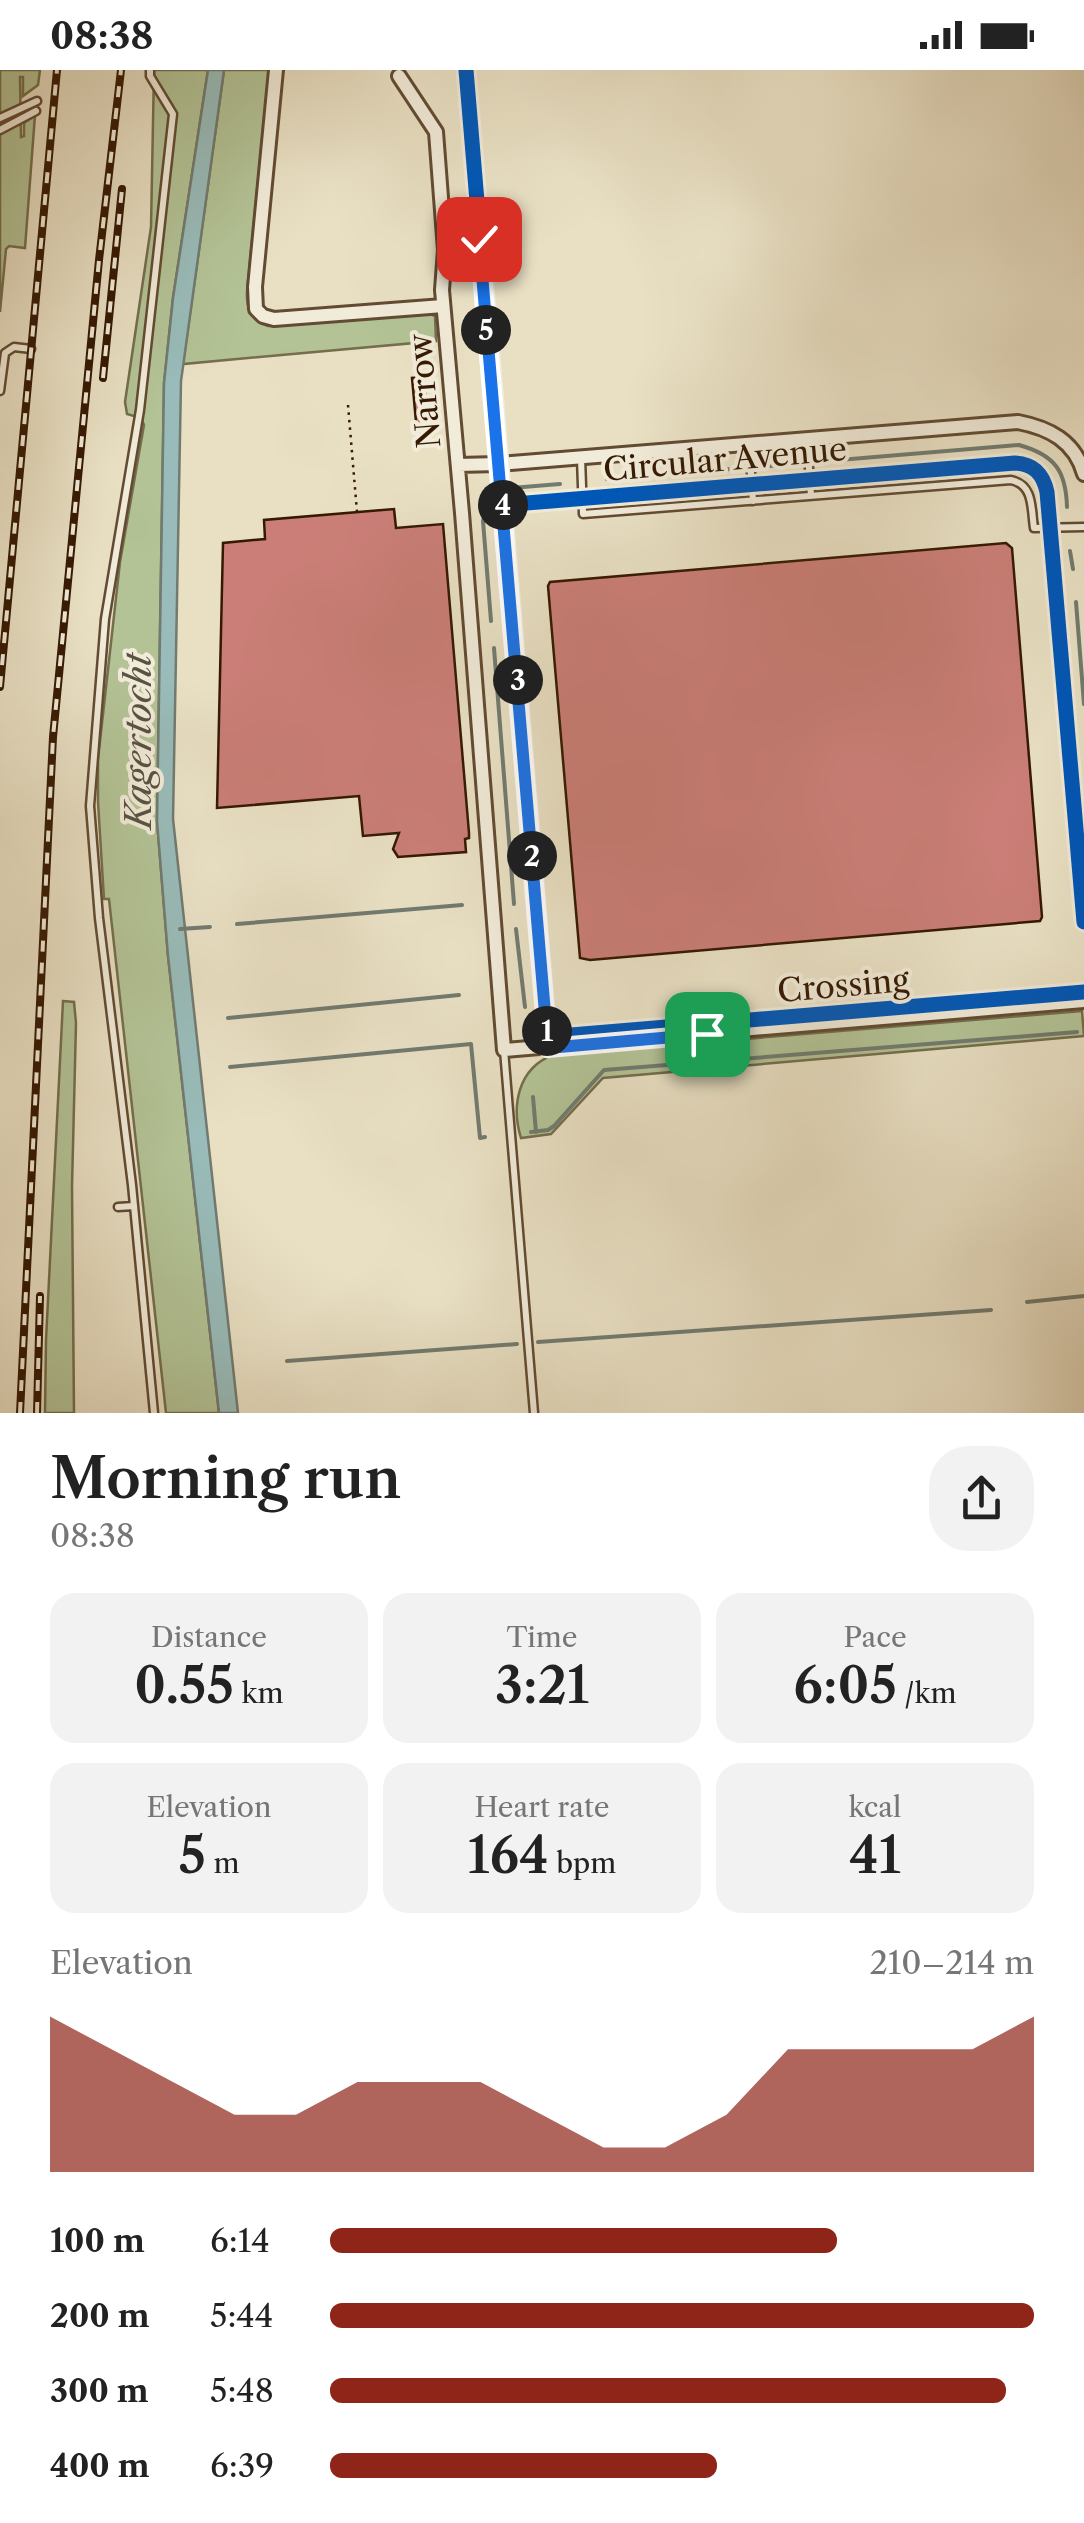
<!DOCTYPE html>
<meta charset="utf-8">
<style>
:root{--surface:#fff;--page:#f2f2f2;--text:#222;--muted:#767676;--accent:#8f2418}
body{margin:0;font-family:"Libre Caslon Text",serif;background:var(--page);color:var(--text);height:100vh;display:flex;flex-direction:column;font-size:38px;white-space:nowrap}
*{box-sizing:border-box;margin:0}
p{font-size:32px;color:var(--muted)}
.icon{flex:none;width:55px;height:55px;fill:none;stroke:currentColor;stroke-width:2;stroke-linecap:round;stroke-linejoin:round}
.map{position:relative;height:1343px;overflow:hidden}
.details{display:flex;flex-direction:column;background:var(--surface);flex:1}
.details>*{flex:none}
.pin{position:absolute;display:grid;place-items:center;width:85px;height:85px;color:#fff;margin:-42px;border-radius:20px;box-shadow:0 5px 15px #0006}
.km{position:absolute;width:50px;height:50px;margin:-25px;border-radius:50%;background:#222;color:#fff;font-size:28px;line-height:50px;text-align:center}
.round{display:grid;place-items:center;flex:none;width:105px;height:105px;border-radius:40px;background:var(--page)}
.headline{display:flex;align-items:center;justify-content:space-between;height:170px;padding:0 50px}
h1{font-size:55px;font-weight:600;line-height:75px}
.figures{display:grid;grid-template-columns:repeat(3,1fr);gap:15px;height:170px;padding:10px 50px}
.figures div{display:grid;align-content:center;border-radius:25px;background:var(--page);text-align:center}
.figures b{font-size:50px;font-weight:600}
.figures small{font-size:28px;font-weight:400}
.figures p{font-size:28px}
.chart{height:280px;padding:20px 50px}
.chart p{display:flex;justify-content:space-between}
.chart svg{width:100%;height:180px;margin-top:10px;fill:var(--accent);opacity:.7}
ul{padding:0 50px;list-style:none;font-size:32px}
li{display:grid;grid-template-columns:160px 120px 1fr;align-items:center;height:75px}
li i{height:25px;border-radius:12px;background:var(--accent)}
.status{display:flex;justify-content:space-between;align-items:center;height:70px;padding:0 50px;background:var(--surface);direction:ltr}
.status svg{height:28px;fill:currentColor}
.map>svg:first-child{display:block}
.green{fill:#b3c396;stroke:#746e4c;stroke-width:2.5}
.water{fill:#99bcba;stroke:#717b70;stroke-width:2.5}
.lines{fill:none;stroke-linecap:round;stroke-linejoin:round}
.stream{stroke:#717b70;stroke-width:4}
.building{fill:#ca7e77;stroke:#351902;stroke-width:2.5}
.service-casing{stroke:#624b32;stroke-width:11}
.minor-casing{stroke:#624b32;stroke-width:18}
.path{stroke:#351902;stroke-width:2.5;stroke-dasharray:2.5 5;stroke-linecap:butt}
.service{stroke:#f1ebd9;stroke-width:6}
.minor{stroke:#f1ebd9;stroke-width:12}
.rail-casing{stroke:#351902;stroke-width:8}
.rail{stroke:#f1ebd9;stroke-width:4;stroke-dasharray:11;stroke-linecap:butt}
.cycleway-casing{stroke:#f1ebd9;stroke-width:21}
.cycleway{stroke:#0057b8;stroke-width:15}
.route-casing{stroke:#fff;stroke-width:20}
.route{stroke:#1a73e8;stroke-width:12}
.labels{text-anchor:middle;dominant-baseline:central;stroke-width:8;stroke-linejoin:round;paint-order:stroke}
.street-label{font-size:32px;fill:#351902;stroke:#f1ebd9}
.water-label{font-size:35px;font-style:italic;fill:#585242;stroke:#f1ebd9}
</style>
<div class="status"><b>08:38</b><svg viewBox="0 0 49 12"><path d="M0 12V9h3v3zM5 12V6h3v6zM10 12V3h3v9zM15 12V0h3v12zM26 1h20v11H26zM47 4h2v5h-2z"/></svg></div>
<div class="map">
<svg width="1084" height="1343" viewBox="0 0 1084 1343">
<rect width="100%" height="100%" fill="#e9e0c4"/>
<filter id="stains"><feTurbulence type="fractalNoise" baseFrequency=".002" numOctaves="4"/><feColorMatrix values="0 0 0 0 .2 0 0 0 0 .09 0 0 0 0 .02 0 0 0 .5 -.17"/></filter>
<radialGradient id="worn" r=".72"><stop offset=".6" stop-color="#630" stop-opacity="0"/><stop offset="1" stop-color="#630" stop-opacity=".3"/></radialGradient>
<path class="green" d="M0,0h40l-2,15 -15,11v-19h-3l1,60 3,-1v-13l11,-8 -10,133 -16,-2 -3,3 -6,63z
M154,0h54l-35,228 -9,85 -7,438 11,135 51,457h-53l-57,-514h-5l-6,-97v-43l22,-197 24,-137 -3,-7 -14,-4 -2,-12 26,-175z
M224,0h45l-22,221c-1,18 4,29 21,35l157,-14 10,4 1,25 -253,23z
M63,931l11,1 2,21 -4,164 2,226h-29l1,-73z
M1082,941l2,25 -481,42 -52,56 -30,4c-10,-32 -3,-70 32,-83z"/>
<path class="water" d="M208,0h16l-43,311 -8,438 65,594h-19l-51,-457 -11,-135 7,-438 9,-85z"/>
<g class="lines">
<path class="stream" d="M827,391l192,-16c36,10 47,26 48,62
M770,396l17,-2
M607,409l124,-10
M1070,481l3,18
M1076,532l8,102
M491,551l-8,-100 5,-18 8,-9 15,-6 49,-4
M494,578l20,256
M237,854l225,-19
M180,859l30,-2
M516,859l9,78
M228,948l231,-23
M230,997l241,-23 9,94 5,-1
M533,1027l3,35
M531,1062l17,-2 6,-4 50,-56 473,-38
M1027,1232l57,-6
M538,1272l453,-32
M287,1291l230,-17"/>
</g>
<path class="building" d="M424,307l4,55 -11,1 -5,-55z
M394,439l2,19 47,-4 26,309v5l-4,1 1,13 -68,5 -5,-8 6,-16 -36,3 -4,-40 -142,12 6,-265 42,-4 -1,-19z
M1006,473l6,5 30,369 -2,4 -450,39 -10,-2 -32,-372 2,-4z"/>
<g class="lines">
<g class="service-casing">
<path id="service" d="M150,0v6l23,38 -33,296 -35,209 -15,187 9,112 33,267 22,228
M0,48l37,-17
M0,60l36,-19
M0,321l5,-38 9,-6 17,2
M807,370l4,56
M749,375l4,56
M581,388l2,56 428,-34c23,5 20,28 23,48l50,-1
M504,980l30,363
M118,1137l16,-1"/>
</g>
<g class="minor-casing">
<path id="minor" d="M276,0l-21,217 1,22 7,7 11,3 169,-13
M399,6l37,56 9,118 -3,40 20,223 42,537 580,-49
M458,395l40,-1 520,-42c31,6 57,19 66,52"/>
</g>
<path class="path" d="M348,335l9,107"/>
<use href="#service" class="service"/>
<use href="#minor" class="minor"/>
<g class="rail-casing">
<path id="rail" d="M103,308l19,-189
M0,617l57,-617
M20,1343l33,-676 46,-477 22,-190
M37,1343l3,-117"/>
</g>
<use href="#rail" class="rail"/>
<g class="cycleway-casing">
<path id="cycleway" d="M466,0l82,978
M503,435l512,-42c19,1 28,11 32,29l37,430
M547,967l537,-45"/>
</g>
<use href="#cycleway" class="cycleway"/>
</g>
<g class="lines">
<g class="route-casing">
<path id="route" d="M479,169l69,809 159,-14"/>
</g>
<use href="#route" class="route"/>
</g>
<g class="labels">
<g class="street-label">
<text transform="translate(424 321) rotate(-95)">Narrow</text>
<text transform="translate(725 389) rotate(-5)">Circular Avenue</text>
<text transform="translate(843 915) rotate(-5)">Crossing</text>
</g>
<g class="water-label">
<text transform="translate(138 671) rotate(-90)">Kagertocht</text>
</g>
</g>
<rect width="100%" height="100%" filter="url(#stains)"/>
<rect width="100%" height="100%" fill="url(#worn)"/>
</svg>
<div class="pin" style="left:707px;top:964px;background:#1e9e55"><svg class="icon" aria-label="arrive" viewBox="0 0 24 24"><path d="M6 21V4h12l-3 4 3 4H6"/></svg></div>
<div class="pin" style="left:479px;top:169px;background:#d93025"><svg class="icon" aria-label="check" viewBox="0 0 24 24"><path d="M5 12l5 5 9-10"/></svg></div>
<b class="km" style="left:547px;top:961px">1</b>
<b class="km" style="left:532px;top:786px">2</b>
<b class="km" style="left:518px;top:610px">3</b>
<b class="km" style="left:503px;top:435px">4</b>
<b class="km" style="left:486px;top:260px">5</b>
</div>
<section class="details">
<div class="headline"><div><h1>Morning run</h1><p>08:38</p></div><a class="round"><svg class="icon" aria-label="share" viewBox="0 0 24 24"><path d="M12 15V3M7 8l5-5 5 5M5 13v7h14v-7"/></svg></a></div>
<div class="figures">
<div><p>Distance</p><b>0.55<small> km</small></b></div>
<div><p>Time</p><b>3:21</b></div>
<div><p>Pace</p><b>6:05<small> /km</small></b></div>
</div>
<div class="figures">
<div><p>Elevation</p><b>5<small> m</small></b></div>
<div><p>Heart rate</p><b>164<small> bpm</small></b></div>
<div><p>kcal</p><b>41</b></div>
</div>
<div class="chart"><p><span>Elevation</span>210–214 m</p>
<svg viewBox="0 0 160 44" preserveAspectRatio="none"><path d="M0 44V6L10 14L20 22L30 30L40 30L50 22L60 22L70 22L80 30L90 38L100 38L110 30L120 14L130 14L140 14L150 14L160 6V44z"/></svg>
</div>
<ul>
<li><b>100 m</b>6:14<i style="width:72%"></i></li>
<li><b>200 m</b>5:44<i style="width:100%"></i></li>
<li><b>300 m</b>5:48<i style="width:96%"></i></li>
<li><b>400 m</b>6:39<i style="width:55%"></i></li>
</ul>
</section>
